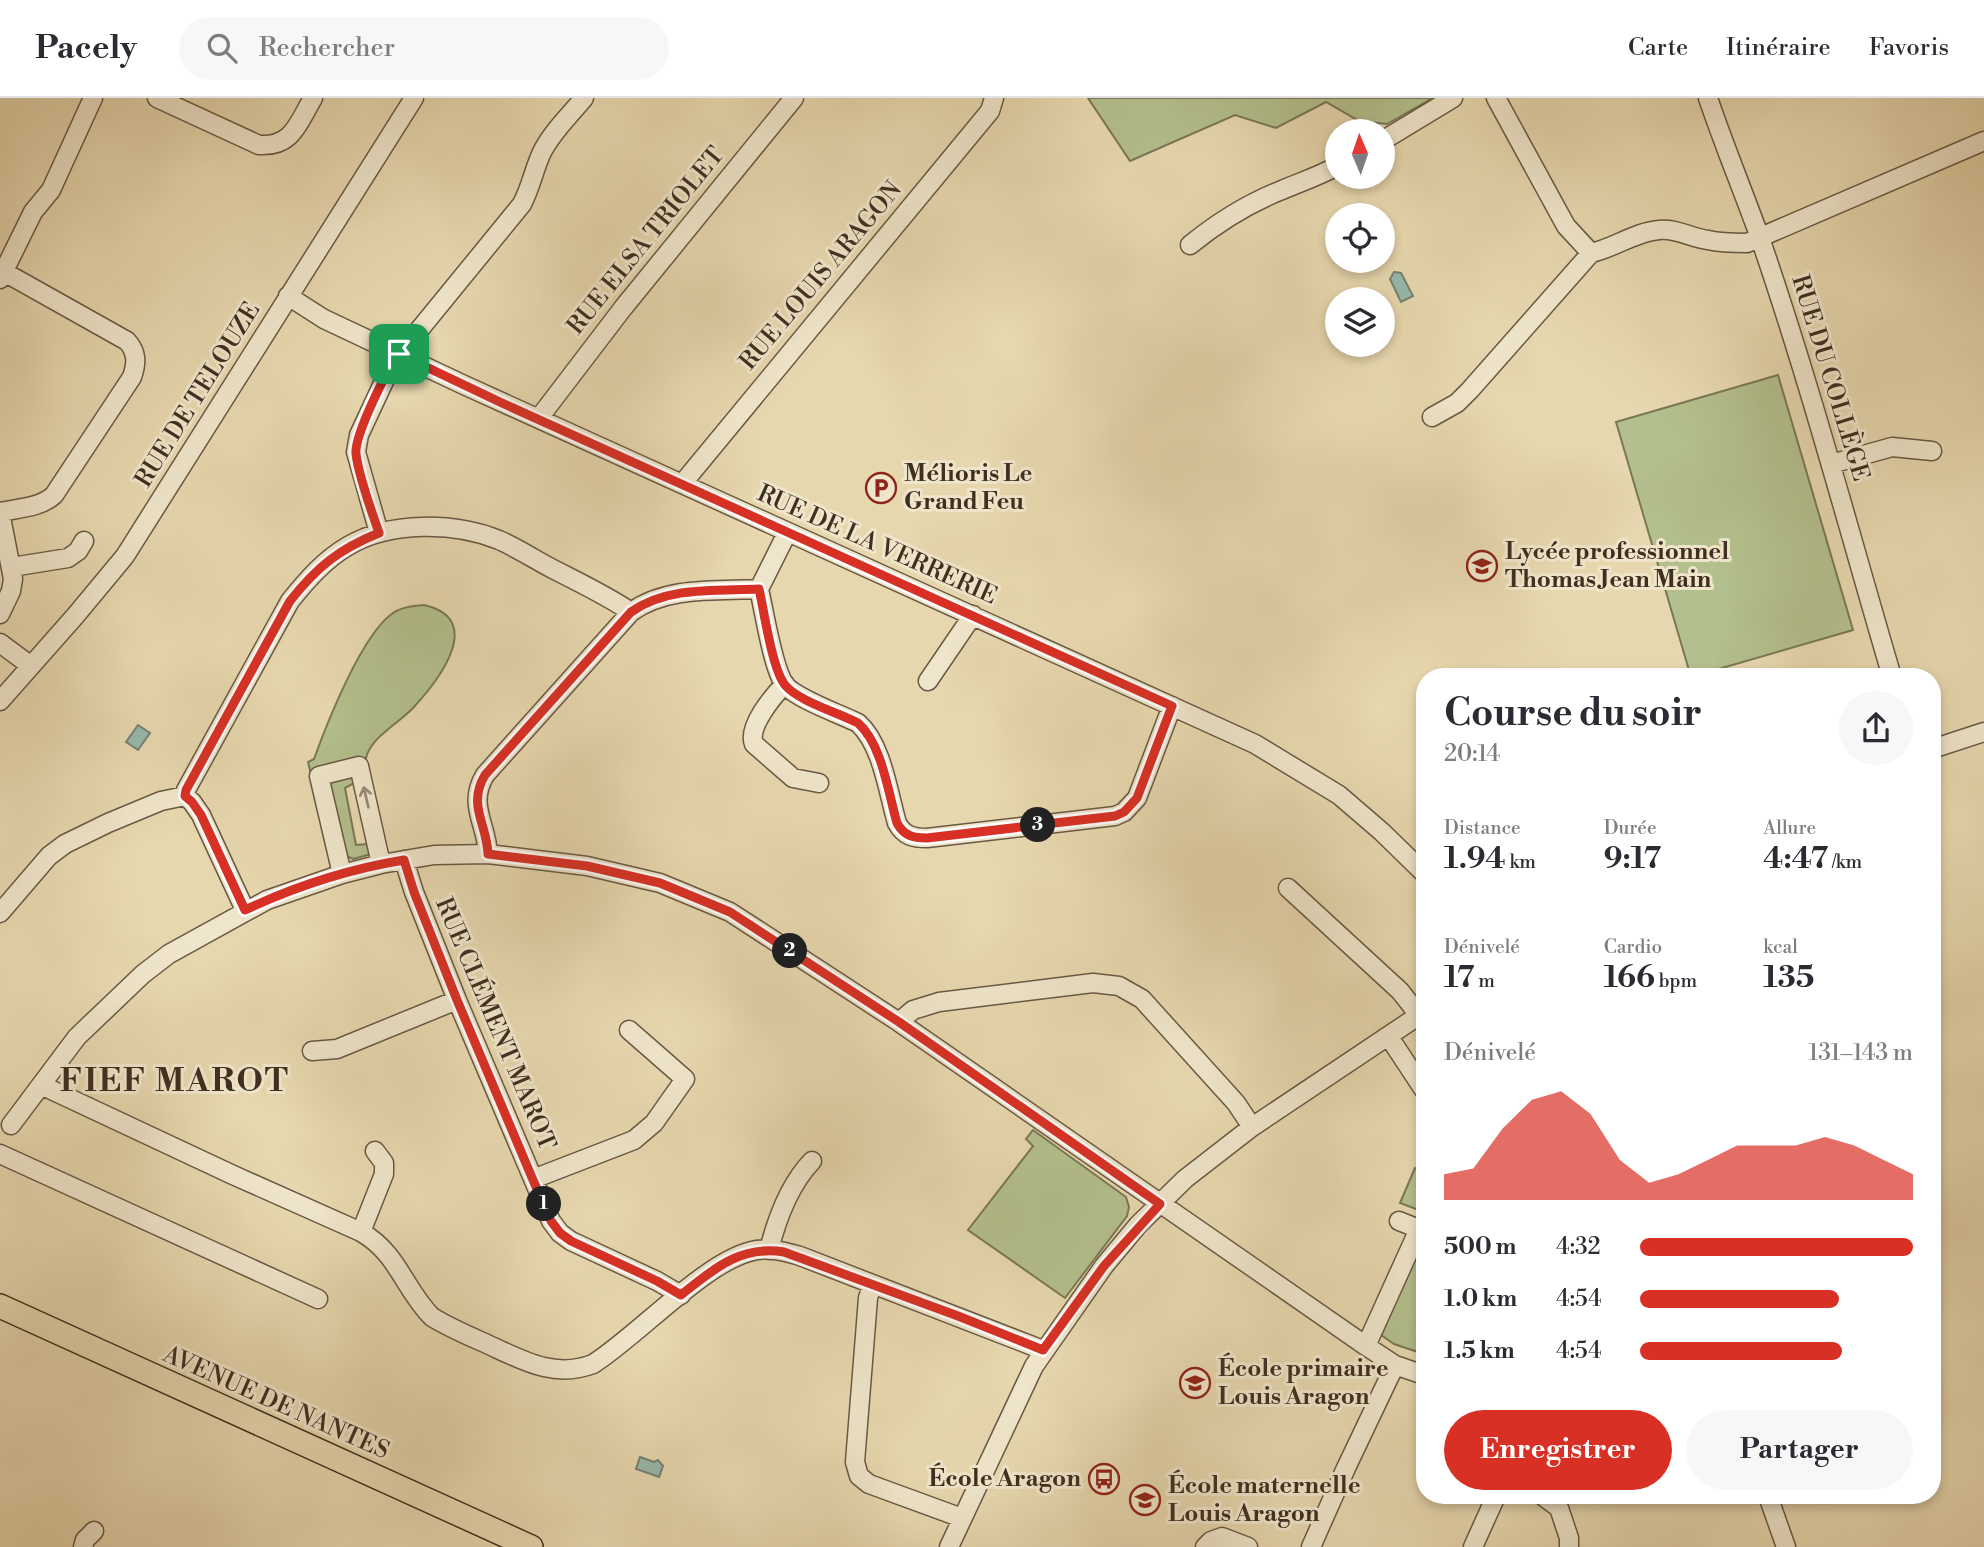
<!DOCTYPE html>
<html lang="fr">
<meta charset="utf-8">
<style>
:root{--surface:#fff;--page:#f7f7f7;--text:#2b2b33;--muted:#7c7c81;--line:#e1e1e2;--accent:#d93025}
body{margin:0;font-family:"Libre Bodoni",serif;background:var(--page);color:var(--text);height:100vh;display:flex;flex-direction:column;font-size:26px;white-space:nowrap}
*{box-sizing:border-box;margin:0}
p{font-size:23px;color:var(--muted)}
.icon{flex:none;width:38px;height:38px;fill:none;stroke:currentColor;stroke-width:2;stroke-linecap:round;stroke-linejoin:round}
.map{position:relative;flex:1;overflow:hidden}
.panel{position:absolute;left:1416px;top:570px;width:525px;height:836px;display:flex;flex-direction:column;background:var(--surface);border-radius:28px;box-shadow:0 4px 10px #0003}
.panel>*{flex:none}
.needle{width:46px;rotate:358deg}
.buttons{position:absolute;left:1325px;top:21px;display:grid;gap:14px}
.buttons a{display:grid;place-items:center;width:70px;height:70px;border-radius:50%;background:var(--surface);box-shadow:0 4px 10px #0003;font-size:35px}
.pin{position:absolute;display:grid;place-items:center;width:60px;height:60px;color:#fff;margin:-30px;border-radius:14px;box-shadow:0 4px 10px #0006}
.km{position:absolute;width:35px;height:35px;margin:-18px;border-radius:50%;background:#222;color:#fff;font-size:19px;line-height:35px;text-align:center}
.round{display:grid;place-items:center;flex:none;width:74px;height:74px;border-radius:37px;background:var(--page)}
.headline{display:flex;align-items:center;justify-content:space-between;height:119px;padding:0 28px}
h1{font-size:38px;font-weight:800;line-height:52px}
.figures{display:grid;grid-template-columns:repeat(3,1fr);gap:10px;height:119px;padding:7px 28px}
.figures div{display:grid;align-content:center}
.figures b{font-size:30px;font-weight:800}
.figures small{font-size:19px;font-weight:400}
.figures p{font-size:19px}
.chart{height:196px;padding:14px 28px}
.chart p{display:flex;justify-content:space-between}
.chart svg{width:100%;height:126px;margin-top:7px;fill:var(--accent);opacity:.7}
.action{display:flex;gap:14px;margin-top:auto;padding:14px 28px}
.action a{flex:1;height:80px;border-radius:42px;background:var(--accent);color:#fff;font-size:28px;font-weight:800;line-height:80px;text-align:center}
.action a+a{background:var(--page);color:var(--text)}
ul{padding:0 28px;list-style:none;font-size:23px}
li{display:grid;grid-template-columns:112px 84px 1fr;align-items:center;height:52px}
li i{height:18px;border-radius:9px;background:var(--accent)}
header{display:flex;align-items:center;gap:42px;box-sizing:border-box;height:98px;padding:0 35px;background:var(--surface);border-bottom:2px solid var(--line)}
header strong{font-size:33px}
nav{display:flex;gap:38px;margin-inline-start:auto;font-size:24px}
.search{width:490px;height:63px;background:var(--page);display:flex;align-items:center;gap:18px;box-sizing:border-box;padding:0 24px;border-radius:38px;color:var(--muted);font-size:26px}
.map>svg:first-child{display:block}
.green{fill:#b3bf8c;stroke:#797756;stroke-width:2}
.water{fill:#97b9ac;stroke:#748274;stroke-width:2}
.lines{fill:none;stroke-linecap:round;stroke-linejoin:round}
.minor-casing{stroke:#695944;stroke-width:21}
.major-casing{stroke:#3f2f21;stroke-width:26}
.minor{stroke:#efe5ca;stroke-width:18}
.major{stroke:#e7d7ae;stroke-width:23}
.oneway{stroke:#978a76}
.route-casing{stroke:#fff;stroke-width:14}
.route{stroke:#d93025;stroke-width:9}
.labels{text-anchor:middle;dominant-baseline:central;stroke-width:6;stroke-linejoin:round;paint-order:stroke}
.street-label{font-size:24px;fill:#3f2f21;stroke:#efe5ca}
.poi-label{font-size:24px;font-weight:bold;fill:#3f2f21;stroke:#efe5ca;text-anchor:start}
.district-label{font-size:32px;font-weight:bold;letter-spacing:2px;fill:#3f2f21;stroke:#efe5ca}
</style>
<header>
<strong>Pacely</strong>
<div class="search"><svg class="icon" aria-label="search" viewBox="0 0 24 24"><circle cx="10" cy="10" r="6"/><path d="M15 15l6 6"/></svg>Rechercher</div>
<nav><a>Carte</a><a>Itinéraire</a><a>Favoris</a></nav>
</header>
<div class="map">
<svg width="1984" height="1449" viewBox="0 0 1984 1449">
<rect width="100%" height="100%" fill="#e7d7ae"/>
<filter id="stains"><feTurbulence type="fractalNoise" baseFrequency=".00286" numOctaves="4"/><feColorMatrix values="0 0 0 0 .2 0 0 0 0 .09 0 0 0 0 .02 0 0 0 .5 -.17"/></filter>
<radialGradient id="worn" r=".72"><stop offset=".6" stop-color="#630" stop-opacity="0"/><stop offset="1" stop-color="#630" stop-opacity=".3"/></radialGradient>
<path class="green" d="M1088,0h345l-46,26 -28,-3 -33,-19 -50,26 -41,-13 -105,46z
M1778,277l75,255 -162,47 -75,-255z
M424,507c62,14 15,75 -11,103 -15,16 -42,29 -47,50l-55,16 -3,-12 6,-3c13,-36 48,-125 79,-146 9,-6 20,-7 31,-8z
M353,674l3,10 -11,6 11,57 12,-1 3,10 -18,5 -9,-4 -18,-72z
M1033,1032l93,67 3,10 -2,9 -62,82 -97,-68 65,-84 -7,-7z
M1415,1070l9,5v39l-24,-9z
M1424,1139v117l-30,-10 -13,-9z"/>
<path class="water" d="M1394,174l7,1 12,23 -12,6 -11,-23z
M138,627l12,8 -12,17 -12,-8z
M640,1359l14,5 4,-2 5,6 -4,11 -23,-8z"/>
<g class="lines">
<g class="minor-casing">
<path id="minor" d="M157,0l102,47c34,2 39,-22 54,-47
M1496,0l70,128 25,27c23,-5 44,-21 68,-23 17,-2 33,8 49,10 13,3 26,3 39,3l237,-102
M1708,0c16,47 35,93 52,140 50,145 89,293 132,439
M1382,43l71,-43
M1190,147c27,-22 59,-42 92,-55 19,-8 37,-14 55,-24
M0,181l33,-67 18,-22 42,-92
M288,198l36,23 140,66 791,359 84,51 43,37 42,41
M1432,319l25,-14 13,-13 121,-137
M539,320l84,-110 171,-210
M1831,366l61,-17 40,4
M682,386l308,-373 4,-13
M0,414c18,-4 40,-4 54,-17l78,-118c5,-14 5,-25 -5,-36l-123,-69
M379,435l-23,-81 3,-17 34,-73 129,-158c9,-17 12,-35 20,-52 10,-20 28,-37 42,-54
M12,469l56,-9 10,-7 6,-10
M759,491c5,21 14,81 26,96 12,14 55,29 73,38 24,21 30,69 39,100 7,13 16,15 30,15l188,-22 9,-4 13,-14 35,-92
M0,516l11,-23 2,-12 -13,-67
M0,545l31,23
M928,583l45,-66
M785,586c-12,12 -38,43 -31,60l39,34 26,5
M0,603l76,-86 49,-59 289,-458
M1932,651l52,-17
M185,698l1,-6 104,-189c17,-21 34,-41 58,-55 42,-25 106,-24 151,-6 18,8 35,19 52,28 27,14 55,27 80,44
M488,756c-1,-30 -21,-49 -3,-79l146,-163c36,-26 85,-21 128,-23l28,-56
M404,762l10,32 43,108 94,221 9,12 11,8 86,40 24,14
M342,776l-23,-98 40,-10 22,98
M1288,790l112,103 19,24
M0,815l49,-57 16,-12 43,-21 53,-22 24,-5 7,6 9,13 44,95
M899,924l14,-12 26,-8 154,-19 26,3 23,13 94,104 16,24
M1389,939l35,53
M312,953l25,-2 120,-49
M41,987l192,90 128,57c37,21 43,57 71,85 18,11 37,19 55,27 35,16 67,35 106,20 45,-28 116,-107 164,-114 15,-2 29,2 43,6l243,94
M11,1027l66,-88 66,-63 26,-20 98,-54 75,-26 39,-10 53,-9 54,-1 99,12 73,17 70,29 169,110 467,324 29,19 29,10
M0,1056l318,145
M533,1081l101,-39 20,-17 31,-44 -56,-49
M361,1134l23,-58v-11l-9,-12
M769,1152c8,-32 21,-66 43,-89
M872,1187l-4,13 -13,164 4,14 10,8 93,34
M1366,1248l53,-117 -20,-8
M1543,1398l16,12 10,30v9
M1768,1398l18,51
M83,1449l2,-7 9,-9
M949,1449l85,-181 70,-100 34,-41 47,-46 67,-52 172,-115
M1205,1449l6,-6 11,-4 26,10
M1311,1449l35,-79 49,-103
M1473,1449l23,-51"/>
</g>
<g class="major-casing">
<path id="major" d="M0,1208l531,241"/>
</g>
<use href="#minor" class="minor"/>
<use href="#major" class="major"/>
</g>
<defs><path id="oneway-shaft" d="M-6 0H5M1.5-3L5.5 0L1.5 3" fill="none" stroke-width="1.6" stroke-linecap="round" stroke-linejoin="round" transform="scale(1.75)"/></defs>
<use class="oneway" href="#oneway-shaft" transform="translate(366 699) rotate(-103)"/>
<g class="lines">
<g class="route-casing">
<path id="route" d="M399,256l103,49 670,303 -35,92 -13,14 -9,4 -188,22c-14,0 -23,-2 -30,-15 -9,-31 -15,-79 -39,-100 -19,-10 -60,-22 -73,-38 -13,-16 -21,-75 -26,-96 -43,2 -92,-3 -128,23l-146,163c-18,30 2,49 3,79l99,12 73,17 70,29 169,110 261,182 -56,62 -61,84 -85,-34 -174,-64c-44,-7 -70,17 -103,43l-24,-14 -86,-40 -11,-8 -9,-12 -18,-41 -76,-180 -43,-108 -10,-32c-55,9 -108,26 -159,50l-44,-95 -9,-13 -7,-6 1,-6 104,-189c27,-34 49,-52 89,-68 -8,-24 -20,-55 -23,-79 -2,-18 31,-85 43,-100z"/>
</g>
<use href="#route" class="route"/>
</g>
<defs>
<g id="parking-ring" transform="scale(1.575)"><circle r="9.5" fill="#efe5ca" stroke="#8f2418" stroke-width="1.5"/><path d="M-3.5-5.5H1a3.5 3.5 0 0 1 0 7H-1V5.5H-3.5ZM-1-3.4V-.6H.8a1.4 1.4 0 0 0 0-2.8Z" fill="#8f2418"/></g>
<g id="school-ring" transform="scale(1.575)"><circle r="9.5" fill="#efe5ca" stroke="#8f2418" stroke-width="1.5"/><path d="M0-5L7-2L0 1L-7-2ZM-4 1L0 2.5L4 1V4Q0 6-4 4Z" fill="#8f2418"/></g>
<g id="bus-ring" transform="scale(1.575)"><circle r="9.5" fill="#efe5ca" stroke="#8f2418" stroke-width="1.5"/><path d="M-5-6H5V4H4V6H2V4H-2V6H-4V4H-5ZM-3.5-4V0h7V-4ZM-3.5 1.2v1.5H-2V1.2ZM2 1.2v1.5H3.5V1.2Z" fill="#8f2418"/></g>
</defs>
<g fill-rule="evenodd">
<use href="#parking-ring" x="881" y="390"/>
<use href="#school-ring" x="1482" y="468"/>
<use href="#school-ring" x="1195" y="1285"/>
<use href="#bus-ring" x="1104" y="1381"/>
<use href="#school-ring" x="1145" y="1402"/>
</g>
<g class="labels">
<g class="street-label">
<text transform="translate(646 143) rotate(-51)">RUE ELSA TRIOLET</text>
<text transform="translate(821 178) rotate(-50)">RUE LOUIS ARAGON</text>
<text transform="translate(1830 280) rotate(73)">RUE DU COLLÈGE</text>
<text transform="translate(198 297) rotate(-58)">RUE DE TELOUZE</text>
<text transform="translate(877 447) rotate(24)">RUE DE LA VERRERIE</text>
<text transform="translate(495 926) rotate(67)">RUE CLÉMENT MAROT</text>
<text transform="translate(276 1305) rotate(24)">AVENUE DE NANTES</text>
</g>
<g class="poi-label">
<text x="904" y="376">Mélioris Le<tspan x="904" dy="28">Grand Feu</tspan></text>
<text x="1505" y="454">Lycée professionnel<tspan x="1505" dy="28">Thomas Jean Main</tspan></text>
<text x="1218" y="1271">École primaire<tspan x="1218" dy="28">Louis Aragon</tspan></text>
<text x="1081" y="1381" text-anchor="end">École Aragon</text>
<text x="1168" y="1388">École maternelle<tspan x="1168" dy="28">Louis Aragon</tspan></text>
</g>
<g class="district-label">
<text x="175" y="983">FIEF MAROT</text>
</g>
</g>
<rect width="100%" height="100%" filter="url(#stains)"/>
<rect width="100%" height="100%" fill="url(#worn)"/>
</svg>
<div class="buttons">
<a><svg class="needle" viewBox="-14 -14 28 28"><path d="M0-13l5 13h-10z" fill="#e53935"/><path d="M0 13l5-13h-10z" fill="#7c7c81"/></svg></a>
<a><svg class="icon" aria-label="locate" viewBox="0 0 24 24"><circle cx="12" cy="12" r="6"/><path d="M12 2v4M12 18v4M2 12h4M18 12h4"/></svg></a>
<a><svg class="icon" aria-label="layers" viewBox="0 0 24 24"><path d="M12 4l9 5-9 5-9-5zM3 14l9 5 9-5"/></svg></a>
</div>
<div class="pin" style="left:399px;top:256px;background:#1e9e55"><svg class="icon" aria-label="arrive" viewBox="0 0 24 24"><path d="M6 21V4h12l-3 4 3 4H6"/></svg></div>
<b class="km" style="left:544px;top:1106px">1</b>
<b class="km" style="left:790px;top:853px">2</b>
<b class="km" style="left:1038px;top:727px">3</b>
<section class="panel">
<div class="headline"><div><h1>Course du soir</h1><p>20:14</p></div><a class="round"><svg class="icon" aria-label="share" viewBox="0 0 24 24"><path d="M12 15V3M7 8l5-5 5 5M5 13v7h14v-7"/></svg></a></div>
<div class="figures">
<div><p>Distance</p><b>1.94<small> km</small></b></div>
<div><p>Durée</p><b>9:17</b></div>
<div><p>Allure</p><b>4:47<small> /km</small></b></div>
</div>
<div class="figures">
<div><p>Dénivelé</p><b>17<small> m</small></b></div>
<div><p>Cardio</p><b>166<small> bpm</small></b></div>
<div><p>kcal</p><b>135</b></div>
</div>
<div class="chart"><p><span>Dénivelé</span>131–143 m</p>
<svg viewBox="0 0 160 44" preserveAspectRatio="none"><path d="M0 44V35L10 33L20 19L30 9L40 6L50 14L60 30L70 38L80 35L90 30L100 25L110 25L120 25L130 22L140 25L150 30L160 35V44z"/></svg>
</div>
<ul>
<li><b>500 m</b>4:32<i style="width:100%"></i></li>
<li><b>1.0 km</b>4:54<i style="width:73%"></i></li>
<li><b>1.5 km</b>4:54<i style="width:74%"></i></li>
</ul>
<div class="action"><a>Enregistrer</a><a>Partager</a></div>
</section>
</div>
